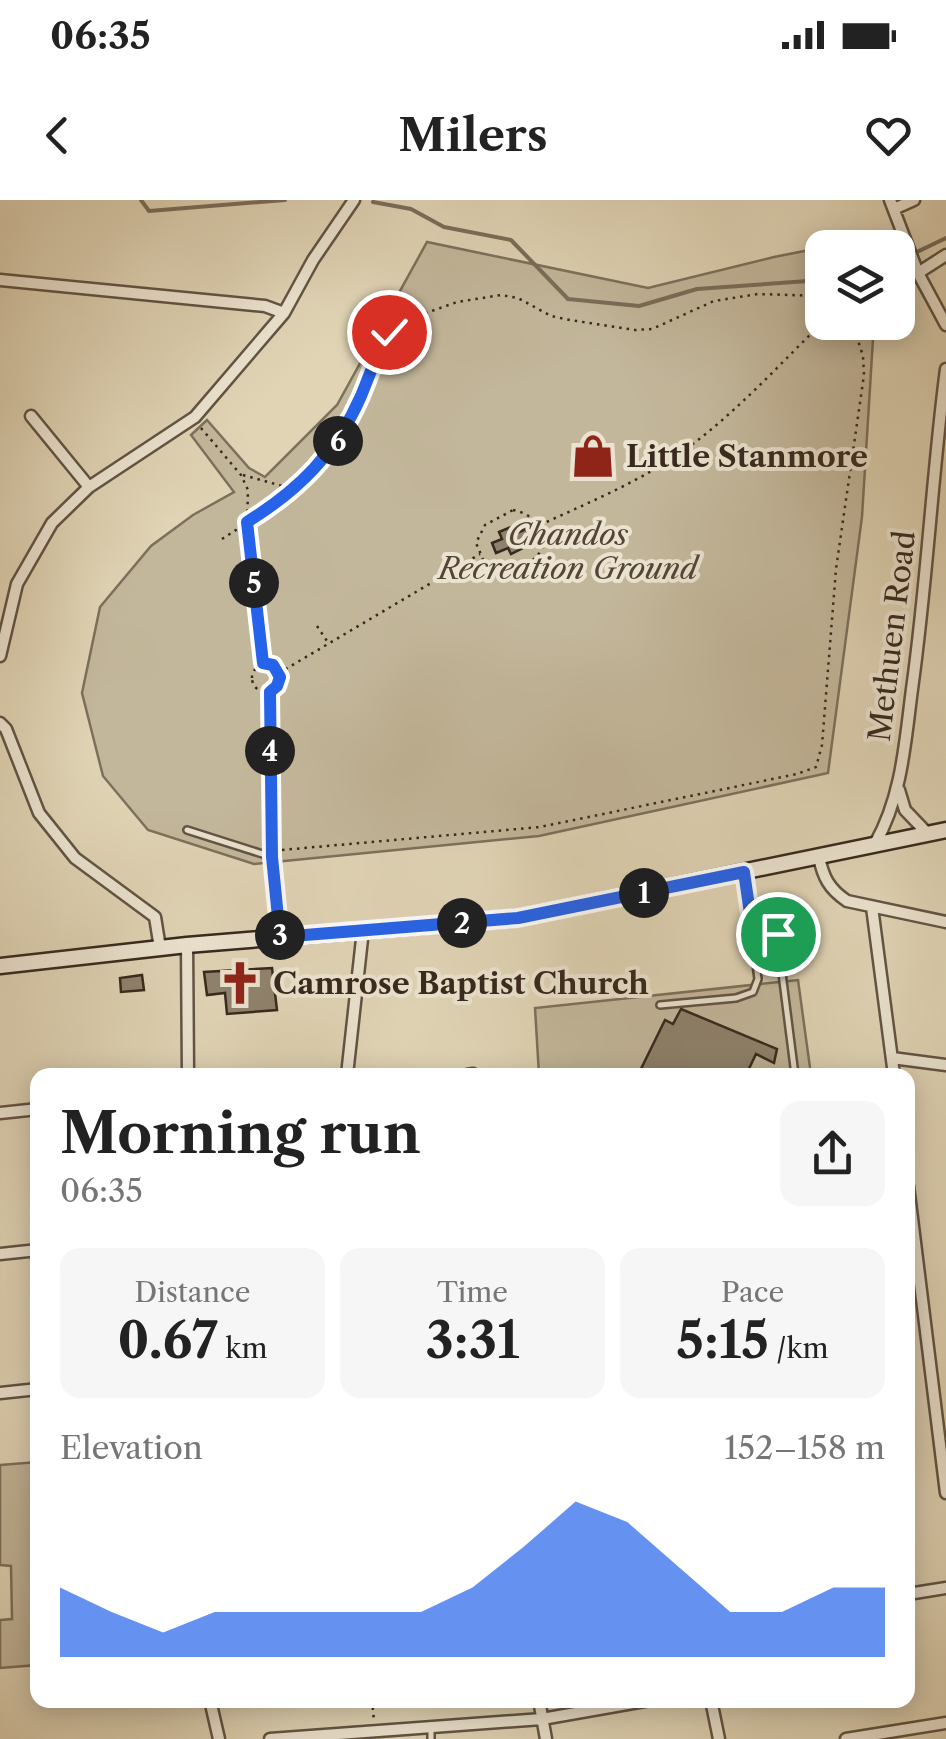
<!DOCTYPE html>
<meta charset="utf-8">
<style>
:root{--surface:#fff;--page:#f6f6f6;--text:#222;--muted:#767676;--accent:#2563eb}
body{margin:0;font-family:"Libre Caslon Text",serif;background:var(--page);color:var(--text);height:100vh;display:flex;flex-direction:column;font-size:38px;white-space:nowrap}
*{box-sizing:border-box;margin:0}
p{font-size:32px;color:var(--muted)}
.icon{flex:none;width:55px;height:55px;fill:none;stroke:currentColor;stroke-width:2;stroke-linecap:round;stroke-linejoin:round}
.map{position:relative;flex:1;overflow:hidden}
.sheet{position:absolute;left:30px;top:868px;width:885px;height:640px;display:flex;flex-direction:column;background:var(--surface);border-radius:20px;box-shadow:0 5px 25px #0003}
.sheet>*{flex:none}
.tools{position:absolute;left:805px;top:30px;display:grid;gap:20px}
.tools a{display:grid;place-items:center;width:110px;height:110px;border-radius:20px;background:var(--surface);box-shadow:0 5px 25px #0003;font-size:50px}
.pin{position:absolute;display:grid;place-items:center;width:85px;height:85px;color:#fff;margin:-42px;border:5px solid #fff;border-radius:50%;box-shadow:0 2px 10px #0007}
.km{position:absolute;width:50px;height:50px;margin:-25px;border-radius:50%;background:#222;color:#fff;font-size:28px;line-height:50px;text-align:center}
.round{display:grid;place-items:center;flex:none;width:105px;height:105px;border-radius:20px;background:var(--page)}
.summary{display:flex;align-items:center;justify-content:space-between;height:170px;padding:0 30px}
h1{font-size:55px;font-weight:800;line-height:75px}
.figures{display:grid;grid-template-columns:repeat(3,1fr);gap:15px;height:170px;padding:10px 30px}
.figures div{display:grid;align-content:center;border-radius:20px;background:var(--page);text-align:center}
.figures b{font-size:50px;font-weight:800}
.figures small{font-size:28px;font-weight:400}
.figures p{font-size:28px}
.chart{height:280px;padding:20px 30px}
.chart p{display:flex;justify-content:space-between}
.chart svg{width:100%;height:180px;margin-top:10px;fill:var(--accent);opacity:.7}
.status{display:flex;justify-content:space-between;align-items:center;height:70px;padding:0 50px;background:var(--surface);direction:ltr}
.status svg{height:28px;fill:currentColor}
header{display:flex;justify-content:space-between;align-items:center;height:130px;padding:0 30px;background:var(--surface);font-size:45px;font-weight:800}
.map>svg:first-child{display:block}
.green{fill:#c3b79b;stroke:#7d705c;stroke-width:2.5}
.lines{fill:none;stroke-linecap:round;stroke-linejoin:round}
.stream{stroke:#7a6d5a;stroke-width:4}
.building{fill:#8f826d;stroke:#37291e;stroke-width:2.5}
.lane-casing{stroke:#615444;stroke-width:10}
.street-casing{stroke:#615444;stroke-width:15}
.secondary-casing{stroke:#37291e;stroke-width:19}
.path{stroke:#37291e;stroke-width:2.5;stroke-dasharray:2.5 5;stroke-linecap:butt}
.lane{stroke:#ebe3cf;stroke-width:5}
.street{stroke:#ebe3cf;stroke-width:10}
.secondary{stroke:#ebe3cf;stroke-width:14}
.route-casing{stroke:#fff;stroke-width:20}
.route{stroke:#2563eb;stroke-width:12}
.labels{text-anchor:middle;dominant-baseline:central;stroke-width:8;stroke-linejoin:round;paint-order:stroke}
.poi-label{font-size:30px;font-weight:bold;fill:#37291e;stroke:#ebe3cf;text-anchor:start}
.park-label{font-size:30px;font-style:italic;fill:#534537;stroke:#ebe3cf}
.street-label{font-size:30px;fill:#37291e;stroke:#ebe3cf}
</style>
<div class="status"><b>06:35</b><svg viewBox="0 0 49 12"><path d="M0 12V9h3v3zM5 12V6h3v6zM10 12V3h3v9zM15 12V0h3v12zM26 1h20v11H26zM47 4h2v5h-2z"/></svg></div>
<header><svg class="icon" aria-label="back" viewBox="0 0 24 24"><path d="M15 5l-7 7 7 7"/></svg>Milers<svg class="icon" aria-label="heart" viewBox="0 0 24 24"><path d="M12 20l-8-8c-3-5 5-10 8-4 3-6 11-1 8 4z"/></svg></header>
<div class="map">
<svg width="946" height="1539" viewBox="0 0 946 1539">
<rect width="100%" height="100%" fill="#e0d4b5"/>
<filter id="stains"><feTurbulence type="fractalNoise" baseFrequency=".002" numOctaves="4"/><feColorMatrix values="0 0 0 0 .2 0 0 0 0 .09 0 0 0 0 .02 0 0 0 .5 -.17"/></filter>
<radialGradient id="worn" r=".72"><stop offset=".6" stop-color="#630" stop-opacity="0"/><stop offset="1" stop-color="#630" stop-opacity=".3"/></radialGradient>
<path class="green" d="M886,35l7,12 -71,1v74l52,1 -12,194 -34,256 -289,63 -285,28 -106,-34 -45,-54 -21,-83 18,-86 51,-61 42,-31 41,-23 -43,-57 16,-15 42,48 16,9 72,-72 90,-163 221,46 126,-31z
M798,780l13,95h-272l-4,-67z
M37,1262v203l-37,3v-48l12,-1 -1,-53 -11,-1v-100z"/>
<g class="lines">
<path class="stream" d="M141,0l8,11 136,-11
M373,2l38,7 33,18 67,13 57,59 71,7 58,-17 125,-9
M898,61l48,-23"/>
</g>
<path class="building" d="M516,325l3,7 7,-3 4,9 -10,5 3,5 -12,6 -3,-6 -12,5 -4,-10 10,-4 -3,-7z
M272,768l5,42 -50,4 -2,-21 -18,2 -3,-23z
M142,775l2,15 -23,2 -1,-14z
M681,809l96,40 -3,14 -18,-9 -10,21h-108l27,-55 8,4z"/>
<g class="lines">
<g class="lane-casing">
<path id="lane" d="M187,630l85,27
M271,643l9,91
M752,727l25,7 18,141
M660,805l76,-7 17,-6 5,-13 -14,-104
M431,1528v11"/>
</g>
<g class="street-casing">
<path id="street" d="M890,0l28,73 28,52
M894,9l20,-9
M918,73l28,-18
M0,80l265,26 19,7
M31,216l58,71
M0,456l17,-72 35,-61 37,-36 106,-70 89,-104 29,-53 41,-60
M0,523l6,6 33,84 36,45 80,59 5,31
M899,590l6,20 23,24
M875,644c27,-48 30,-101 37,-155 15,-106 20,-213 34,-320
M819,657c4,20 10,32 28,44l99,21
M872,707l22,168
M187,745l1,130
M892,858l54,7
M347,875l16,-145
M467,875l6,-1
M0,913l38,-4
M908,986l38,307
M0,1054l38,-4
M0,1193l38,-4
M908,1394l38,-6
M210,1500l9,39
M539,1500l7,39
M711,1500l8,39
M270,1539l272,-20 108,-19
M846,1539l100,-16"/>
</g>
<g class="secondary-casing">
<path id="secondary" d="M0,766l187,-21 331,-27 428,-88"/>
</g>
<path class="path" d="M822,90c-31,25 6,63 32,32
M201,228l40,47 7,15 -1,36 16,137
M243,275l50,14
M513,310c23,4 43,28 22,48 -7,7 -21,11 -30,16l-20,-10 -9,-21 9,-18z
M540,325c54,-25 111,-48 158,-85 45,-35 84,-78 125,-118
M222,339l51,-33 46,-40 20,-25 22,-46 16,-42 12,-21 12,-10 56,-20 44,-7 17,3 33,18 19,4 65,10 17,-1 62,-28 44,-7 64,2
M317,426l10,15
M252 478a14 14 0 1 1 28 0a14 14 0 1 1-28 0Z
M279,473l201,-119
M270,491l1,144
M282,650l258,-23 257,-53 19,-7 6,-22 14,-176 28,-194 -1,-19 -10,-31
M372,1500l2,21"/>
<use href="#lane" class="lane"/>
<use href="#street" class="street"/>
<use href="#secondary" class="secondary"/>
</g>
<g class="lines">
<g class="route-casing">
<path id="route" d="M389,132c-12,21 -19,42 -28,64 -25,57 -62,94 -114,126l16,141 10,2 7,12 -3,9 -7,6 2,165 8,80 238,-19 226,-46 8,55 26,7"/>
</g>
<use href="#route" class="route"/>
</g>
<defs>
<g id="shop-bare" transform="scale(3.45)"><path d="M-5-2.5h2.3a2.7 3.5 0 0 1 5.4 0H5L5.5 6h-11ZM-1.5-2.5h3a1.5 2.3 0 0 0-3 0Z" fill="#8f2418" stroke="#ebe3cf" stroke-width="2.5" paint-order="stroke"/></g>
<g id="church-bare" transform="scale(3.45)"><path d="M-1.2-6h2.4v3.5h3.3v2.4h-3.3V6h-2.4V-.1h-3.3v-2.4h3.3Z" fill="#8f2418" stroke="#ebe3cf" stroke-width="2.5" paint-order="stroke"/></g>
</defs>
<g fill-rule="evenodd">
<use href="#shop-bare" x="593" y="256"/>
<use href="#church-bare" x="240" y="783"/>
</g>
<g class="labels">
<g class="poi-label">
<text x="626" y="256">Little Stanmore</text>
<text x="273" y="783">Camrose Baptist Church</text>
</g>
<g class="park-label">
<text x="568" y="334">Chandos<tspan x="568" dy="34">Recreation Ground</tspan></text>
</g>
<g class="street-label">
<text transform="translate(892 436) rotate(-83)">Methuen Road</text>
</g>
</g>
<rect width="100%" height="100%" filter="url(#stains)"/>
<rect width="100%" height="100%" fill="url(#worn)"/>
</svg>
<div class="tools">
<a><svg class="icon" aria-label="layers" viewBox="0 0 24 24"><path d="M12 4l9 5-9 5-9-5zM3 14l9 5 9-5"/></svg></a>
</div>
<div class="pin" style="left:778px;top:734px;background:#1e9e55"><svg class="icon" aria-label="arrive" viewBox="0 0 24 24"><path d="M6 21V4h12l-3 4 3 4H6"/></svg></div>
<div class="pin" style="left:389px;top:132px;background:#d93025"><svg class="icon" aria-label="check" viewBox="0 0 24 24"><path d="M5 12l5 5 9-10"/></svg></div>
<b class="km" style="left:644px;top:693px">1</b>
<b class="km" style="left:462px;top:723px">2</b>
<b class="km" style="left:280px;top:735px">3</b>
<b class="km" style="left:270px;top:551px">4</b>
<b class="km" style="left:254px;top:383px">5</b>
<b class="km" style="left:338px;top:241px">6</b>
<section class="sheet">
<div class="summary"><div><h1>Morning run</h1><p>06:35</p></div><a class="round"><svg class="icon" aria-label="share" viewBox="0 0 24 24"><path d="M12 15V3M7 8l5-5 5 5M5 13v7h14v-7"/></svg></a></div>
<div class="figures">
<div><p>Distance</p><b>0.67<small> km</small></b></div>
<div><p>Time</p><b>3:31</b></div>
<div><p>Pace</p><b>5:15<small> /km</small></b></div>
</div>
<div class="chart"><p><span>Elevation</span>152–158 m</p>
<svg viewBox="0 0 160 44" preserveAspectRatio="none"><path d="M0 44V27L10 33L20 38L30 33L40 33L50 33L60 33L70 33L80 27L90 17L100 6L110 11L120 22L130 33L140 33L150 27L160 27V44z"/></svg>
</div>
</section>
</div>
